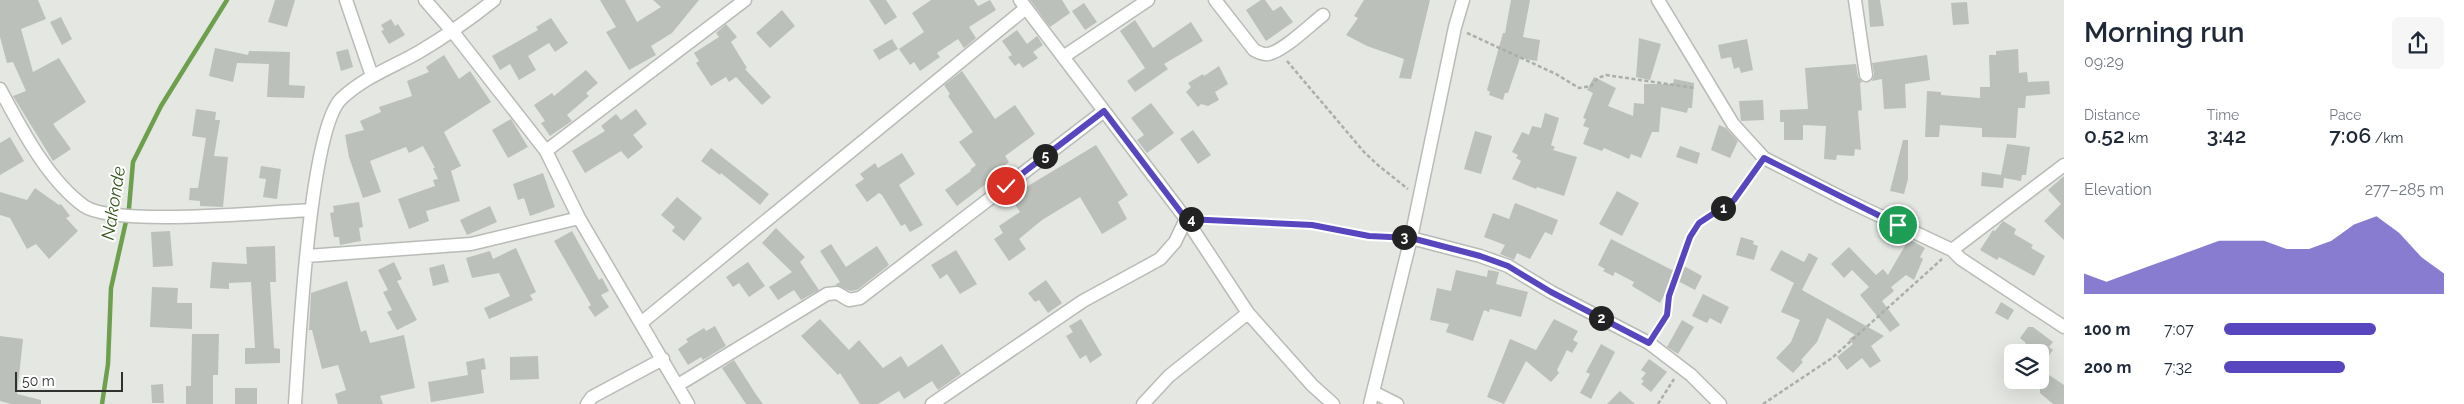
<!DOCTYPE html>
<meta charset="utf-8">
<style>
:root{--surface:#fff;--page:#f6f6f7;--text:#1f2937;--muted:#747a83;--accent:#5746be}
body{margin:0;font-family:Raleway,sans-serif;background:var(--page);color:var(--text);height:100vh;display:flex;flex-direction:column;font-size:19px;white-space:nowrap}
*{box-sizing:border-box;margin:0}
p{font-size:16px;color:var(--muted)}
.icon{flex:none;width:28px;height:28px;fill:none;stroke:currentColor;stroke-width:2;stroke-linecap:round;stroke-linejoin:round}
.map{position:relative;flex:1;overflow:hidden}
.sheet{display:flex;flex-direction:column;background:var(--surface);width:400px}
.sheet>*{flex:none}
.fabs{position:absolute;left:2004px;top:344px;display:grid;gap:10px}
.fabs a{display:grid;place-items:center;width:45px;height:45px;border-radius:8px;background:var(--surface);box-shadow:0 5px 20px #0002;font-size:25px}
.scale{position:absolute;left:15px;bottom:12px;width:108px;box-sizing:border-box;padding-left:5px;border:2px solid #303230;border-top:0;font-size:14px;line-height:18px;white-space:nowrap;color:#303230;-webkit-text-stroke:4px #fff;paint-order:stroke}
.pin{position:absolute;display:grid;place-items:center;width:42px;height:42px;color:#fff;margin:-21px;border:2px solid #fff;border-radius:50%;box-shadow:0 1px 5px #0007}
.km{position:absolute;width:25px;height:25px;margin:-12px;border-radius:50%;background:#222;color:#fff;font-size:14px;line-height:25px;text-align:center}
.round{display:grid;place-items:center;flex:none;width:52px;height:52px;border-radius:8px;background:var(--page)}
.head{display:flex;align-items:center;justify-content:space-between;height:85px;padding:0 20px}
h1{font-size:28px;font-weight:600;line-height:38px}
.metrics{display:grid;grid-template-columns:repeat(3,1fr);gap:8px;height:85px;padding:5px 20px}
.metrics div{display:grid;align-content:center}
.metrics b{font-size:21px;font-weight:600}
.metrics small{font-size:14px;font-weight:400}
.metrics p{font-size:14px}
.chart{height:140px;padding:10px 20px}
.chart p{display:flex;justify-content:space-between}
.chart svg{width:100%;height:90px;margin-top:5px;fill:var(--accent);opacity:.7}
ul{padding:0 20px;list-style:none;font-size:16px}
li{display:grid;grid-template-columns:80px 60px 1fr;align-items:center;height:38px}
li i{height:12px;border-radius:6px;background:var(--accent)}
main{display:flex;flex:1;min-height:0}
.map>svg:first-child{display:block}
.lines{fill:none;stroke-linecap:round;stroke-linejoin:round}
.stream{stroke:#6e9f4c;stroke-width:4.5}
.building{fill:#bcc0ba}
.minor-casing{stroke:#b8bbb6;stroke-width:15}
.path{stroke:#abaeaa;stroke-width:2.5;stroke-dasharray:4 2.5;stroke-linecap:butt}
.minor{stroke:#fff;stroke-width:12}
.route-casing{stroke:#fff;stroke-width:10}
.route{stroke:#5746be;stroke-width:6}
.labels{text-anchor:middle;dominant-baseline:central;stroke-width:4;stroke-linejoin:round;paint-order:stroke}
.water-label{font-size:18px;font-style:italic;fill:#35551b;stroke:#fff}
</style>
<main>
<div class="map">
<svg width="2064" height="404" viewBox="0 0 2064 404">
<rect width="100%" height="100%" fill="#e4e7e2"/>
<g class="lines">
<path class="stream" d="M102,404l6,-40 3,-76 18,-80 4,-46 28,-56 66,-106"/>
</g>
<path class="building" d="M0,0h38l8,19 -25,10 12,43 26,-14 27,44 -33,22 18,25 -18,12 -40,-65 13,-5 -13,-29 -6,1 -7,-26z
M275,0h20l-8,27 -19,-5z
M600,0h25l12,22 24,-15 -8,-7h46l-27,33 -21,13 5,9 -27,15 -23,-38 10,-5z
M869,0h17l11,17 -12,8z
M931,0h43l4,6 12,-6 6,10 -27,17 7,11 -8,7 -4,3 -6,-9 -21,14 3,4 -20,14 -6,-9 -4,3 -11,-16 25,-17 -12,-19z
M1030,0h32l8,13 -20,14z
M1261,0h4l8,11 8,-5 12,16 -27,19 -20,-31z
M1364,0h66l-19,79 -12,-1 5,-19 -37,-13 -21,-11 12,-17 -4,-2z
M1511,0h19l-7,37 17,3 -3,21 -17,-3 -12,35h-3l-2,7 -14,-5 1,-3 -3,-2 16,-57h2z
M1868,0h12l4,26 -14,1z
M1967,2l2,22 -16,1 -2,-22z
M1084,3l13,19 -12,8 -13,-19z
M782,10l13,16 -25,22 -14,-15z
M61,17l11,22 -10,6 -12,-23z
M551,18l17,25 -13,9 -6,-9 -21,13 8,14 -17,10 -9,-16 -10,6 -8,-14 46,-26 -2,-3z
M391,19l4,7 3,-2 7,11 -16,9 -8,-13 3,-1 -3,-5z
M1135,20l18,28 38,-26 12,19 -39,23 4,5 -33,23 -8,-11 18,-13 -25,-37z
M726,24l11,13 -6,5 16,26 -2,1 26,28 -9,8 -26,-28 -7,5 -3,-5 -15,9 -15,-23 3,-2 -5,-8 25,-16 -3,-4z
M1017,30l10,14 10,-8 6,9 -10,7 5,6 -15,10 -4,-5 -4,3 -7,-9 4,-2 -10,-14z
M1639,38l22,6 -11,36 -14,-3z
M892,39l6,10 -19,11 -6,-10z
M1747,39l6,31 -12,3 -2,-6 -5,2 -3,-12 -10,2 -3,-14z
M215,48l33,7 1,-4 41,1 -1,33 16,1 -1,12 -37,-1 2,-33 -32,-1 -4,19 -24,-6z
M348,49l5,18 -12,4 -5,-19z
M2018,49l1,24 8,-1 1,10 21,-1 1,13 -24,2 -1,12h-7l-2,30 -34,-1v-9l-42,-3 -1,12h-14l2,-46 14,1v3l39,3v-11h10l-1,-32h7v-4z
M444,55l15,24 11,-8 21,31 -47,30 17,34 -10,5 9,30 -34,10 3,10 -20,8 -11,-30 37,-13 -2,-6 5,-1 -5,-11h2l-12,-22 -14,7 -3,-6 -36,14 11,31 -18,6 -14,-41 -4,-22 19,-5 -4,-9 21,-9 -2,-5 33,-11 -5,-15 22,-9 -3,-5z
M1927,55l3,25 -25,4 1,24 -22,1 -2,-30 -10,2 2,-7 -2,-11z
M1856,64l2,13 4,5 -2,1 2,27 -4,1 3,39 -6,-1 -1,7 -17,-1 -1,5 -12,-1 2,-33 -23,-1v15h-19v-18h-4v-12l28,-1 -3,-41z
M1219,66l9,18 -13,8 4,8 -11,6 -7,-2 -3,3 -12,-15 5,-5 -3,-4 15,-9 1,2z
M586,70l12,13 -12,10 3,3 -22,19 5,6 -22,15 -9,-13 4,-2 -11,-16 18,-12 2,3z
M962,71l33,48 20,-14 20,29 -30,22 4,6 -17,12 3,3 -38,29 -12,-16 26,-19 -1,-1 6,-5 -17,-23 14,-10 -25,-36 2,-2 -6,-9z
M1594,77l22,11 -8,18 25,10 1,-13 10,1v-20h29l1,-5 20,4 -2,25h-4l-1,5 -26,-6 -2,25h-7l-11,26 -10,-4 -2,5 -25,-11 -2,3 -19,-7 6,-16 -6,-2 3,-7 -3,-1 10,-25 -6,-3z
M1763,100l1,20 -23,1 -2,-20z
M1151,103l23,30 -27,20 -10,-13 7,-5 -13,-17z
M196,109l20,3 -1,8h5l-6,36 14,1 -5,50 -23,-1v-5l-11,-1 1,-12h8l8,-50 -14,-2z
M636,109l11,15 -14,11 10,12 -15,12 -7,-8 -36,22 -13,-22 33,-20 -4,-5 15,-12 5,6z
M1545,113l14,5 -8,27 4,2 -2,3 24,7 -13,39 -27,-9 -1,2 -24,-10 9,-18 -5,-3 2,-3 -6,-3 10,-20 7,3 3,-9 9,2z
M511,119l17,28 -20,11 -16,-28z
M1719,125l7,3 12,13 -8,17 -19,-8z
M1193,130l18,25 -13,9 -18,-25z
M1475,131l17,5 -11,38 -17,-5z
M10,137l14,24 -24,14v-32z
M1903,140h5v39l-4,15 -14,-3z
M2007,144l23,3 -4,28h-4l-1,6 -17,-3 -1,10 -22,-2 1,-14 19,3z
M1096,145l32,50 -10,7 9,17 -25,15 -22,-37 -38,23 -23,19 7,10 -17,12 -15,-22 9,-6 -4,-7 21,-14 -10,-15z
M1680,146l20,7 -3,11 -21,-7z
M711,148l58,46 -9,11 -39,-32 -1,2 -19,-14z
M902,153l13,21 -16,11 24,40 -13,7 -5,-8 -4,2 -19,-31 -3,-2 -12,9 -12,-17 9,-6 -4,-5 15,-11 3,5z
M261,166l20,3 -4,30 -14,-2 3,-18 -7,-1z
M543,173l12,34 -25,9 -6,-18 -6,2 -5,-16z
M2064,176v64l-20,-19 17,-17 -13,-14z
M35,188l24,17 2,-1 9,12 -4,2 12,13 -29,28 -13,-15 -9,5 -17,-31 -10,-3v-23l27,8z
M1617,191l22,12 -17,33 -23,-12z
M677,197l25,21 -18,23 -12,-10 3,-4 -14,-12z
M359,202l4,25 -4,1 2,13 -21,4 -1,-8h-5l-4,-24 4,-1 -1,-6z
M1515,203l43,17 -6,15 -7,-3 -15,27 -13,-6 -3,7 -14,-6 5,-9 -21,-8 9,-24 16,6z
M490,206l7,16 -30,13 -7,-15z
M2003,221l13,8 -2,5 19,11 -2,3 14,8 -11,20 -35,-19 -2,3 -17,-10 13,-20 2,1z
M776,228l29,29 -5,5 19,28 -18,10 -7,-10 -16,10 -9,-13 23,-15 -30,-29z
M170,231l3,35 -20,1 -2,-35z
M572,231l27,49 3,-2 7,13 -8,4 8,12 -14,10 -7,-10 3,-2 -37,-64z
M1741,237l13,4 -1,3 5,2 -4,14 -18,-5z
M1611,239l65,33 -16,31 -28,-17 2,-4 -19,-10 -2,4 -10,-5 2,-2 -7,-4z
M1909,239l16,9 -5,9 3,2 -9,21 -8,-5 -15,12 3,4 -12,10 18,24 -10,7 -30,-37 9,-8 -17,-17 -8,8 -13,-14 18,-17 27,28 7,-6 5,6z
M831,244l15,23 31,-21 12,19 -32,25 -7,1 -15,-6 5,-3 -20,-31z
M275,246l1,36h-6l4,66 6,1v14l-35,1v-16h10l-4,-66 -22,1v6l-19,-1 2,-26 35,2 -1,-17z
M516,248l20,44 -6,3 3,5 -44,19 -5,-11 26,-12 -11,-23 -27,5 -6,-20 24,-7 3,8z
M956,250l21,34 -17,10 -13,-20 -7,5 -9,-14z
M1781,250l23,12 5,-9 9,5 -16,32 82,46 -13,10 10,15 -11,7 -8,-10 -15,12 -10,-13 16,-13 -4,-5 6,-4 -28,-17 -10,24 -16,18 2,2 -10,11 -17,-15 15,-16 9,-22 -19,-8 13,-29 -24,-13z
M394,262l8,17 -5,2 20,39 -20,10 -10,-18 5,-2 -9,-18 5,-2 -10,-20z
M748,262l17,24 -16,11 -10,-14 -6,4 -7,-10z
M444,264l5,18 -16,4 -4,-18z
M1684,266l18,10 -7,14 -19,-10z
M1456,270l31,7 1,-7 11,2 -3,12 32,8 -7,25 -31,-8 -1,3 -5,-2 -11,31 -27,-9 3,-8 -19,-4 7,-32 14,3z
M1046,280l16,23 -14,10 -9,-13 -4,2 -7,-9z
M347,281l14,51 5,-2 4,13 34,-8 11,53 -35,8 3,8h-45l-3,-10 11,-4 -8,-25 -16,4 -10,-39h-3l2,-37z
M152,287l26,1 -1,15h15v26l-42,-2z
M1703,294l26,13 -8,17 -11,-6 -3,5 -15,-7z
M2001,302l13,8 -6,10 -13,-7z
M820,319l29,31 10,-10 24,28 18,-12 7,11 34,-23 19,30 -23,16 -6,-9 -28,18 -5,-8 -21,13h-18l-20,-31 -2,2 -37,-39z
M1081,319l21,36 -12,8 -4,-8 -6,4 -14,-23 7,-4 -4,-6z
M1554,319l24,12 -5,9 5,3 -6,10 -5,-3 -10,20 2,3 -8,9 -25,-21 -22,43 -17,-7 23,-58 26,11z
M1682,320l12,7 -16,27 -11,-7z
M715,326l11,20 -23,14 -2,-3 -13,8 -10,-16 10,-7 -2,-3 18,-11 2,3z
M2028,327h5l20,15 -4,5 4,3 -13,18v-16h-22l8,-9 -6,-5z
M192,334h27l-1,41h-5v29h-27v-18h5z
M0,336l23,3 -6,55 24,6v4h-30l-11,-3z
M1601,344l14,8 -24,47 -11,-6 10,-19 -4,-2z
M538,356l1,23 -29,1v-23z
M484,358l2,11 -5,1 3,23 -53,9 -3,-20 40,-7 -2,-13z
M1649,359l18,13 -16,20 -10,-8 3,-3 -3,-2 5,-6 -5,-3z
M734,360l23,36 6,8h-17l-24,-36z
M2040,369l24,16v19h-11l-13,-11z
M163,384l1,19h-12l-1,-18z
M235,388h22v16h-22z
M1620,391l15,13h-28z"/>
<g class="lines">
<g class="minor-casing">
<path id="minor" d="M346,0l26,76
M425,0l28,32 93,119 33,67 109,186
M1020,0l166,219 62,94 64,72 21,19
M1215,0l39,50c4,2 9,5 14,4 16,-3 42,-29 55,-39
M1658,0l75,124 31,34 80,41 108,51 9,9 103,68
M1855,0l11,75
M1063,57l85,-57
M0,89c21,39 47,90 84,117 30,21 184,6 227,4
M546,151l199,-151
M1411,238l69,18 28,10 43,26 98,51 42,32 29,29
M1952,250l112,-85
M307,256l164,-12 108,-26
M641,323l385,-315
M678,385l149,-91 10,-1 12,7 11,-2 244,-187
M1373,392l24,12
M295,404c4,-55 14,-273 46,-305 23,-22 52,-32 78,-47 27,-16 51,-33 75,-52
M587,404l5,-7 71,-38
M932,404l151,-103 77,-42 15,-17 11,-23
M1143,404l26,-28 79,-63
M1370,404l41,-166 44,-211 8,-27"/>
</g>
<path class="path" d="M1467,33l89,41 23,14 12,-2 7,-8 8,-3 89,13
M1287,61l77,91 15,14 29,23
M1202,220l110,5 57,11 29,1
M1655,333l13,-21 1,-16 21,-59 9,-14 34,-23 24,-32
M1658,404l16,-25
M1763,404l69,-46 110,-99"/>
<use href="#minor" class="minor"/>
</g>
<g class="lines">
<g class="route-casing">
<path id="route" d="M1006,186l98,-75 82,108 126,6 57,11 42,2 69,18 28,10 43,26 98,51 18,-28 2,-19 21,-59 9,-14 35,-23 30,-42 134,67"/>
</g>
<use href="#route" class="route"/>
</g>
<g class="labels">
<g class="water-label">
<text transform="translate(113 203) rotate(-81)">Nakonde</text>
</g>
</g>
</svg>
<div class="fabs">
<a><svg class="icon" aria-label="layers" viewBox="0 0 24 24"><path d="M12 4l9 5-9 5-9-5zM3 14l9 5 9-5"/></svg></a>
</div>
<div class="scale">50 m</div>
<div class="pin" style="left:1898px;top:225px;background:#1e9e55"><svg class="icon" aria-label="arrive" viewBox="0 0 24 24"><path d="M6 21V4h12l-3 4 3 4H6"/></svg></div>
<div class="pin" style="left:1006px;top:186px;background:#d93025"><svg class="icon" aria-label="check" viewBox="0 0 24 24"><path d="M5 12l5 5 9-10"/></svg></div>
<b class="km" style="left:1723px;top:208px">1</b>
<b class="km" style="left:1601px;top:318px">2</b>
<b class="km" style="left:1404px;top:237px">3</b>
<b class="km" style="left:1191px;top:219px">4</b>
<b class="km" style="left:1045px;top:156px">5</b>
</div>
<section class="sheet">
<div class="head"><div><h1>Morning run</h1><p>09:29</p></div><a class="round"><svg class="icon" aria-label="share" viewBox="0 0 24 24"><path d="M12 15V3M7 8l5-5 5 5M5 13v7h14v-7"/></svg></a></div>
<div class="metrics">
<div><p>Distance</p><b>0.52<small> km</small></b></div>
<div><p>Time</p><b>3:42</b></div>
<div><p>Pace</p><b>7:06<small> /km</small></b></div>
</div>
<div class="chart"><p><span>Elevation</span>277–285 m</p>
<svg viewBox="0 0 160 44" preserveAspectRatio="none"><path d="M0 44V34L10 38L20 34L30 30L40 26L50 22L60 18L70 18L80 18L90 22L100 22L110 18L120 10L130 6L140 14L150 26L160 34V44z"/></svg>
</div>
<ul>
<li><b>100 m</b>7:07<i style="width:69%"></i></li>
<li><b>200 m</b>7:32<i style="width:55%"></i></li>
</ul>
</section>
</main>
